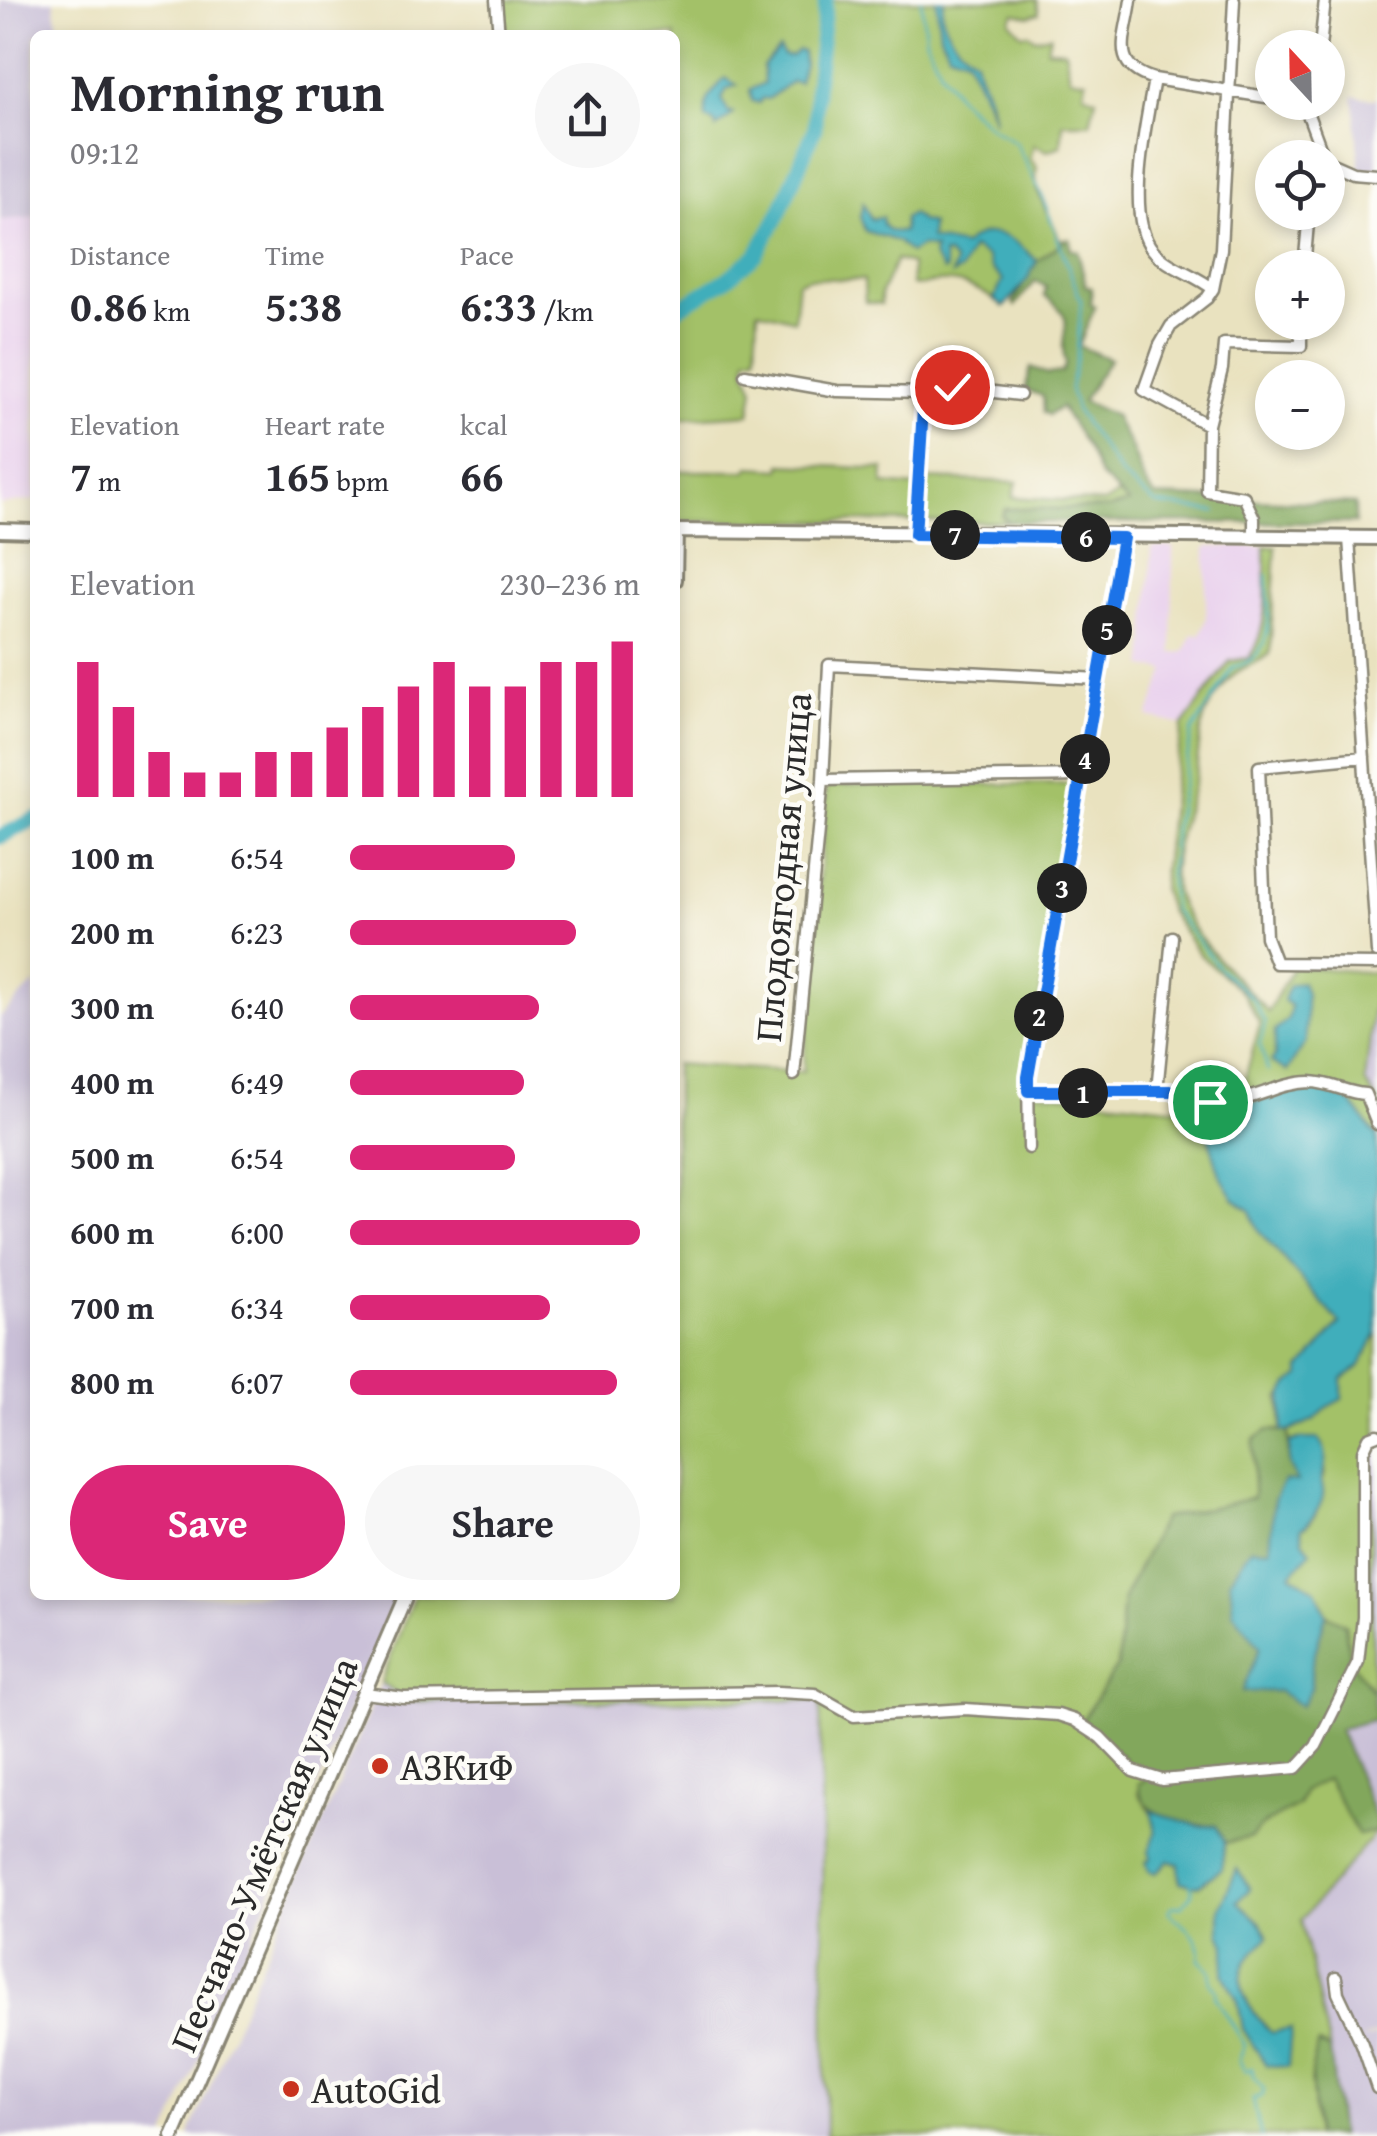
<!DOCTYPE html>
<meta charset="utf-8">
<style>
:root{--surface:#fff;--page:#f7f7f7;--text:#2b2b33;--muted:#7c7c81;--accent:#db2777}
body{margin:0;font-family:"Gentium Book Plus",serif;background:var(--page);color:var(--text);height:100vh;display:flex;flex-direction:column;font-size:38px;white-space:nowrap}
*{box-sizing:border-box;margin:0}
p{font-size:32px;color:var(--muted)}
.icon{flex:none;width:55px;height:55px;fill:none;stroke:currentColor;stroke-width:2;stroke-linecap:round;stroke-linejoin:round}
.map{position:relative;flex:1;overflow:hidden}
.sheet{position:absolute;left:30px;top:30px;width:650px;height:1570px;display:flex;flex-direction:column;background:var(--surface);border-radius:15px;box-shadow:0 5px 15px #0003}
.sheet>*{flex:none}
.needle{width:65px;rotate:338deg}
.fabs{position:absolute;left:1255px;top:30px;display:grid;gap:20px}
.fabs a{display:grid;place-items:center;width:90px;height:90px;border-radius:50%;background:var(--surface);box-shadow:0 5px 15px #0003;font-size:50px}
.pin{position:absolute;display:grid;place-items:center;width:85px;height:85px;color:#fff;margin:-42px;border:5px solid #fff;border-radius:50%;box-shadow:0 2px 10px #0007}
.km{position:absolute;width:50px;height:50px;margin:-25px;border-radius:50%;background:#222;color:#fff;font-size:28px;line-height:50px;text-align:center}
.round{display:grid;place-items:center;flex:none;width:105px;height:105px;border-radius:52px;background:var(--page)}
.overview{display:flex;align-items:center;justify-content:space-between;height:170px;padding:0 40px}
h1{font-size:55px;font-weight:800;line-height:75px}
.metrics{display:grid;grid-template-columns:repeat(3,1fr);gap:15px;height:170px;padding:10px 40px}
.metrics div{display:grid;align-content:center}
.metrics b{font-size:42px;font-weight:800}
.metrics small{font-size:28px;font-weight:400}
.metrics p{font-size:28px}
.chart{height:280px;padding:20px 40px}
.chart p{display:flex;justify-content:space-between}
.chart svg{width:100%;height:180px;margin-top:10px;stroke:var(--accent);stroke-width:6}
.button{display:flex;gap:20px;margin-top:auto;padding:20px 40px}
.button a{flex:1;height:115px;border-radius:60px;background:var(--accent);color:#fff;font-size:40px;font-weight:800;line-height:115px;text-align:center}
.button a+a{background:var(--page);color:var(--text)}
ul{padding:0 40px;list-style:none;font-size:32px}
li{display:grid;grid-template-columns:160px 120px 1fr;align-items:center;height:75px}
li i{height:25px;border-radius:12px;background:var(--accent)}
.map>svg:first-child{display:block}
.built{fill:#e9d1ed}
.industrial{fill:#c9bfd7}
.green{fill:#a3c168;stroke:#67764a;stroke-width:2.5;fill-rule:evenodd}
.forest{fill:#82a75c;stroke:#566944;stroke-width:2.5}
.water{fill:#3faebb;stroke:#356c73;stroke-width:2.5}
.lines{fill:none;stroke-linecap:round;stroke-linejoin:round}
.stream{stroke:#3faebb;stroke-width:2.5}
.river{stroke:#3faebb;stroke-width:15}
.minor-casing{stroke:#8a8675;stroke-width:15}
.major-casing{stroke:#8a8675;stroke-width:18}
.minor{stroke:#fff;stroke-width:10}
.major{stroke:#fff;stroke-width:12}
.route-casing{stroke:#fff;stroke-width:20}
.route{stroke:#1a73e8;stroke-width:12}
.poi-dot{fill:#c8321e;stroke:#fdfcf7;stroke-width:4}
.labels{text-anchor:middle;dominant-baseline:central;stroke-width:9;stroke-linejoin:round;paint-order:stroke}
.street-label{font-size:38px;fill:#2b2b2b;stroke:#fdfcf7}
.poi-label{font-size:38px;fill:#2b2b2b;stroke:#fdfcf7;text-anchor:start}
</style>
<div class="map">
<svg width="1377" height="2136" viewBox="0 0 1377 2136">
<rect width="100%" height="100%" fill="#fdfcf7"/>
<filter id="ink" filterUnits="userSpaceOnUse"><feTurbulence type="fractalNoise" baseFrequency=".01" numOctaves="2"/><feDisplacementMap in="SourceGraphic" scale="20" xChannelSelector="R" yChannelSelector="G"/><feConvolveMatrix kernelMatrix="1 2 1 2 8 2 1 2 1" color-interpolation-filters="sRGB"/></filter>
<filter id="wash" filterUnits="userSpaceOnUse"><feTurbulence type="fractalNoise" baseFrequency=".0048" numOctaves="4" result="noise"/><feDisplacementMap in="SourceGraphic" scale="40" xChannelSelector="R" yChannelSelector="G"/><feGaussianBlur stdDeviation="2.25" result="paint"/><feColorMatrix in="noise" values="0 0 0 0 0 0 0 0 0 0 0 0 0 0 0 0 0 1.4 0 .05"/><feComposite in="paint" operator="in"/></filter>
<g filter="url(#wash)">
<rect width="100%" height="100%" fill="#e9e2bf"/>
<path class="built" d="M35,217v283l-35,5v-285z
M1265,546v71l-8,29 -8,12 -66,67 -35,-8 18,-47 -22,-3 8,-120h21l-1,106 12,-1 9,-18 7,1 6,-16v-72z"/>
<path class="industrial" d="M0,0h54l5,35h-24v182l-35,3z
M1353,96l23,3 1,-3v77l-17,-3z
M1377,973v127l-12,-18z
M35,983v612h364l-233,541h-166v-1119z
M1377,1443v379l-38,-93 37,-10 -3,-27 -3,-245z
M381,1683l26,18 413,-2 6,437h-637z
M1377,1834v199l-17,7 17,-4v100h-37l-10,-87 -29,-129z"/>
<path class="green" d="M502,0h535l2,13 -10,3 -15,-3 -4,8 12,13 6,-1 7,5 15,-3 -3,14 18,1 5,27 16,3 -2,13 12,5 -6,25h-27l-2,23 -14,5 -13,-6 -4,14 7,8c-6,27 15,48 22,72h8l-30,22 -10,19 -23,27c-21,-16 -38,-27 -68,-25 -10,1 -14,6 -24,3l-1,-21 -15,-4 -15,33v11l-16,-2 -1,-22 -55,-2 -11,4 -4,38 -36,-10 -2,45 -9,2 -1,13 8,19 -4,25 -75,5v-384h-169z
M782,464l102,5 -1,15 33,3 2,-13 8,5 91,3 -4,15 91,6 16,-10 10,10 -19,5 -105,1 -4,7 7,6 -334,-1v-50h72l2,-4 32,2z
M1265,546l11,1 -6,107c-10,8 -23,11 -33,18 -11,9 -27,31 -32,44 -7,19 -6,42 -10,61 -8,39 -33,89 -15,128 20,43 59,73 88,107l25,-46 84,7 -12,109 12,18v37l-27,-36 -116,97 17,13 8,20 81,92 -38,46 -1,7 -21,22 2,32h-14l-14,10 -1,58 -130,101 -5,66 -36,55 66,52 -10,20c8,12 18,25 18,39 -1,22 -9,14 1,41l11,-11 11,3 1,18 19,4 22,-17 4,-26 26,-6 10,-11 37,-21 6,-14 23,-12 31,55 19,-3 -76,89 29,129 -12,-4 -7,28 5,63h-490l-6,-436 -413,1 -26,-18 33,-88h261v-531l128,8 24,-287 246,-1 -47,307 199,22 18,-27 17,-62 -17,-31 -43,-38 -31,-44 -7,-23 12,-111 9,-52 47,-64 19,-3c22,-34 16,-73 16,-112zM1238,1870l-1,31 31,36c-7,8 -17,16 -22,25 -15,27 8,52 26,71l-29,-4 -5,-28 -15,-27z
M1377,1334v109l-7,4 3,245 -23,-31 -5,-37 -19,-10 -5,-15 -31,-25 20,-23 -7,-10 -2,-12c25,-16 16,-34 24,-56l-24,-34 -11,4 -2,-11 27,-13 14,-13 13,-7v-20l17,-12z"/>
<path class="forest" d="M1067,239h3l1,11 7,1 8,35 6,2 -2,17 5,2 -16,39 31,13 -28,42 33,15c3,12 10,18 15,29 10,19 9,35 25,51l200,8v19l-346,-1 -7,-6 3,-7 106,-1 18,-5 -29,-27 -12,-27 -27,-42 -12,8 -5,-3 -1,-16 -18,-6 6,-23 17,7 14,-2 4,-9c-12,-32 18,-41 -22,-67l2,-9 -11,-6 -20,25 -2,-4 24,-41z
M1268,1430l20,2 1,33 9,18 -24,17v22l-19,117 5,9 -17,44 68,-3v-22l15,-53 19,10 5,37 23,31 3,27 -37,10 38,93v9l-19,4 -31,-56 -23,12 -6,14 -37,21 -10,11 -26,6 -9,-17c-28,0 -78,-9 -77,-43l5,-2 3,-9 -16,-6 -49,-46 36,-55 5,-66 40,-81 90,-20 1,-58z
M1318,2044l12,5 10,87h-24l-5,-63z"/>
<path class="water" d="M936,0h8c-8,24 13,46 31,59 6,22 17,39 19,62 -7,-22 -17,-42 -28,-63l-17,-6 -9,-17z
M779,49l5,7h8l6,-6 5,2 1,12 -5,18 -7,-1 -24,18 -6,-1 -3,5 -7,-2 -2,-11 14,-7 -1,-17z
M725,78l12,7 -10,4 -5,9 6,14 5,2 -17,14 -1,-5 -9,-4c-2,-22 7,-26 19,-41z
M863,203l8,16 11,-2 1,8 6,6 14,1 1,-14 8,-4 9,7 10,3 -1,15 33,7c28,-26 51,-8 74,15l-10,19 -23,27 -10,-8 9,-19 -12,-12 -4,-11 -15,-9 -11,22 -9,5 3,-12 -7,-8h-5l3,15 -3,1 -10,-15 2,-7 -14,-3 -11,7 -13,-12 -32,-10 -5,-14z
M1302,982l4,12v48l-19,29 -16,-9 4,-5v-26l13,-12 3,-13 -8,-6 6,-15z
M1313,1087l37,14 27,36v197l-18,33 -17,12v20l-13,7 -14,13 -27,13 -6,-2c2,-24 -6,-41 19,-54v-7l39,-46 -81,-92 -8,-20 -17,-13 -14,-23 -12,-39 17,-23 49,-18z
M1301,1439h17c12,13 7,23 4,39 -1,6 2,11 1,17 -1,11 -13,28 -22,34l2,12 8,10 -20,23 25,16 10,24 -15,53v21l-10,18 -23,-15 -36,1 18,-45 -27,-35 -3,-33 21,-31 19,1 4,-49 10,-19 13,1 -8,-17 1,-22z
M1151,1811l48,15h17l9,17 -4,26 -23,17 -18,-4 -1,-18 -11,-3 -12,12 -7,-2 -3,-9 5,-4 -2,-6 7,-20z
M1237,1869l13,20 -13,12 23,21 8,15c-6,8 -17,16 -22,25 -15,27 8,52 25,71l20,-4 -3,38 -22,-2 -23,-36 -5,-28 -15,-27 3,-30 -6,-10v-26z"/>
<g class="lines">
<path class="stream" d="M921,0l5,40 14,30 19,28 30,28 27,17 25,50 40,108 -4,56 -7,31 7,24 46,65 33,27 60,8
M1267,575c1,36 10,83 -34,92l-41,65 -18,98 -4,50 3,30 48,60 31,28 13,25 -5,21 8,27
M1191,1884l1,9 -10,13 -11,1 -2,5c14,16 35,23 30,48l11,10 1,13 6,8 -2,5 30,49 -6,15 6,11 7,-3 2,10 10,11 -3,7 -8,3 8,37"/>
<path class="river" d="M675,310l52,-31 29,-24 24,-43 35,-84 1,-42 10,-86
M0,837l35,-18"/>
</g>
</g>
<g filter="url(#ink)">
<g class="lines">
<g class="minor-casing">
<path id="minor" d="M496,0l3,35
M1131,0c-5,38 -22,66 23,79 -7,41 -30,138 -1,171 15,18 42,24 60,39
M1320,48l5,-48
M1154,79l118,19
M1290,102l16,7
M1309,102l-3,7 18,49
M1328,162l25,11 24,2
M1304,268l5,-56
M745,375l92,16 87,2 27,-6 69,8
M1208,425l-64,-35 16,-45 11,-19 36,-28 6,-9 8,-40 13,-249
M915,535l9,-142
M1254,538v-20l-10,-21 -37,-6 1,-66 14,-56 2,-25 77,2v-24
M1349,538l28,414
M1364,757l-105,10 7,170 10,26 101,1
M823,780l259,-4
M794,1075l29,-295 6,-115 270,14
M1028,1091h166c43,27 71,-8 116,-9 19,0 36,11 55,12l12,30
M1157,1091l15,-154
M1029,1148l-1,-71 95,-540
M365,1693l39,5 374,-6 37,2 39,22 111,-7 93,6 16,5 26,17 33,34 29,9 134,-12 20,-22 42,-84 5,-45v-166l6,-13 8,-3
M1336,1978l2,15 24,51 15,44"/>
</g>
<g class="major-casing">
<path id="major" d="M0,530l35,1
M675,531l702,7
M675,580l1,-49
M173,2136l233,-541"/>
</g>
<use href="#minor" class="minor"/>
<use href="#major" class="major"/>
</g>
</g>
<g class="lines" filter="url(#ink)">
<g class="route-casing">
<path id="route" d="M952,387l-28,6 -9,142 208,3 -95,539v14h166l16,11"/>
</g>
<use href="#route" class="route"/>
</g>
<g class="poi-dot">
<circle cx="380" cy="1766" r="10"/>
<circle cx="291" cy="2089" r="10"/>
</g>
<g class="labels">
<g class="street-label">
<text transform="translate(782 867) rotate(-85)">Плодоягодная улица</text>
<text transform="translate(263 1854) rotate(-67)">Песчано-Умётская улица</text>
</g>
<g class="poi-label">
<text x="400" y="1766">АЗКиФ</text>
<text x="311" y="2089">AutoGid</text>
</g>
</g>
</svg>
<div class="fabs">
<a><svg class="needle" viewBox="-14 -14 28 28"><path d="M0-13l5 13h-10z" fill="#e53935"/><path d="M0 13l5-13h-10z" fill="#7c7c81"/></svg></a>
<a><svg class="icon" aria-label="locate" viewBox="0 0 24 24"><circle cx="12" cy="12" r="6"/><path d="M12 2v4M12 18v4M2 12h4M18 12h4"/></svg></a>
<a>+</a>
<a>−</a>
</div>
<div class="pin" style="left:1210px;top:1102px;background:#1e9e55"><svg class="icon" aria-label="arrive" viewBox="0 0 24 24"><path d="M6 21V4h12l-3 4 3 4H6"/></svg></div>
<div class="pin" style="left:952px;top:387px;background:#d93025"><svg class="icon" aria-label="check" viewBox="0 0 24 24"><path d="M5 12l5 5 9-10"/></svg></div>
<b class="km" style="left:1083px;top:1093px">1</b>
<b class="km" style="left:1039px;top:1016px">2</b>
<b class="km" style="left:1062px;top:888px">3</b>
<b class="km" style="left:1085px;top:759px">4</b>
<b class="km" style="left:1107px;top:630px">5</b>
<b class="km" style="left:1086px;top:537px">6</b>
<b class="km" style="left:955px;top:535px">7</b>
<section class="sheet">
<div class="overview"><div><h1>Morning run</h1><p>09:12</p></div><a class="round"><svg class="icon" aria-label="share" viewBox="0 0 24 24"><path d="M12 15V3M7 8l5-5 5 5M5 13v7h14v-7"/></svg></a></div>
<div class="metrics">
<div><p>Distance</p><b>0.86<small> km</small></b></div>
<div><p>Time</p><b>5:38</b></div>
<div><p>Pace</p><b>6:33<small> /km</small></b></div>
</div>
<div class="metrics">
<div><p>Elevation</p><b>7<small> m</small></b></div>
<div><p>Heart rate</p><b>165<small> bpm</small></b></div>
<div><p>kcal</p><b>66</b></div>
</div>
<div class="chart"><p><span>Elevation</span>230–236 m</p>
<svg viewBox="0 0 160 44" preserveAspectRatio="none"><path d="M5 44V11M15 44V22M25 44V33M35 44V38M45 44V38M55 44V33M65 44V33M75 44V27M85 44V22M95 44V17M105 44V11M115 44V17M125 44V17M135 44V11M145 44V11M155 44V6"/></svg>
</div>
<ul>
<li><b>100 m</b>6:54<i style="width:57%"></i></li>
<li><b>200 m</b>6:23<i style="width:78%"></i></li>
<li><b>300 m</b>6:40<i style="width:65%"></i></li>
<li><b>400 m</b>6:49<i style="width:60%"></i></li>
<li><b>500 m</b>6:54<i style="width:57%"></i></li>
<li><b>600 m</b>6:00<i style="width:100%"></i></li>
<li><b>700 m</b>6:34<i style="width:69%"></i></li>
<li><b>800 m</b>6:07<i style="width:92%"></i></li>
</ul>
<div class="button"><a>Save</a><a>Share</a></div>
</section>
</div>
